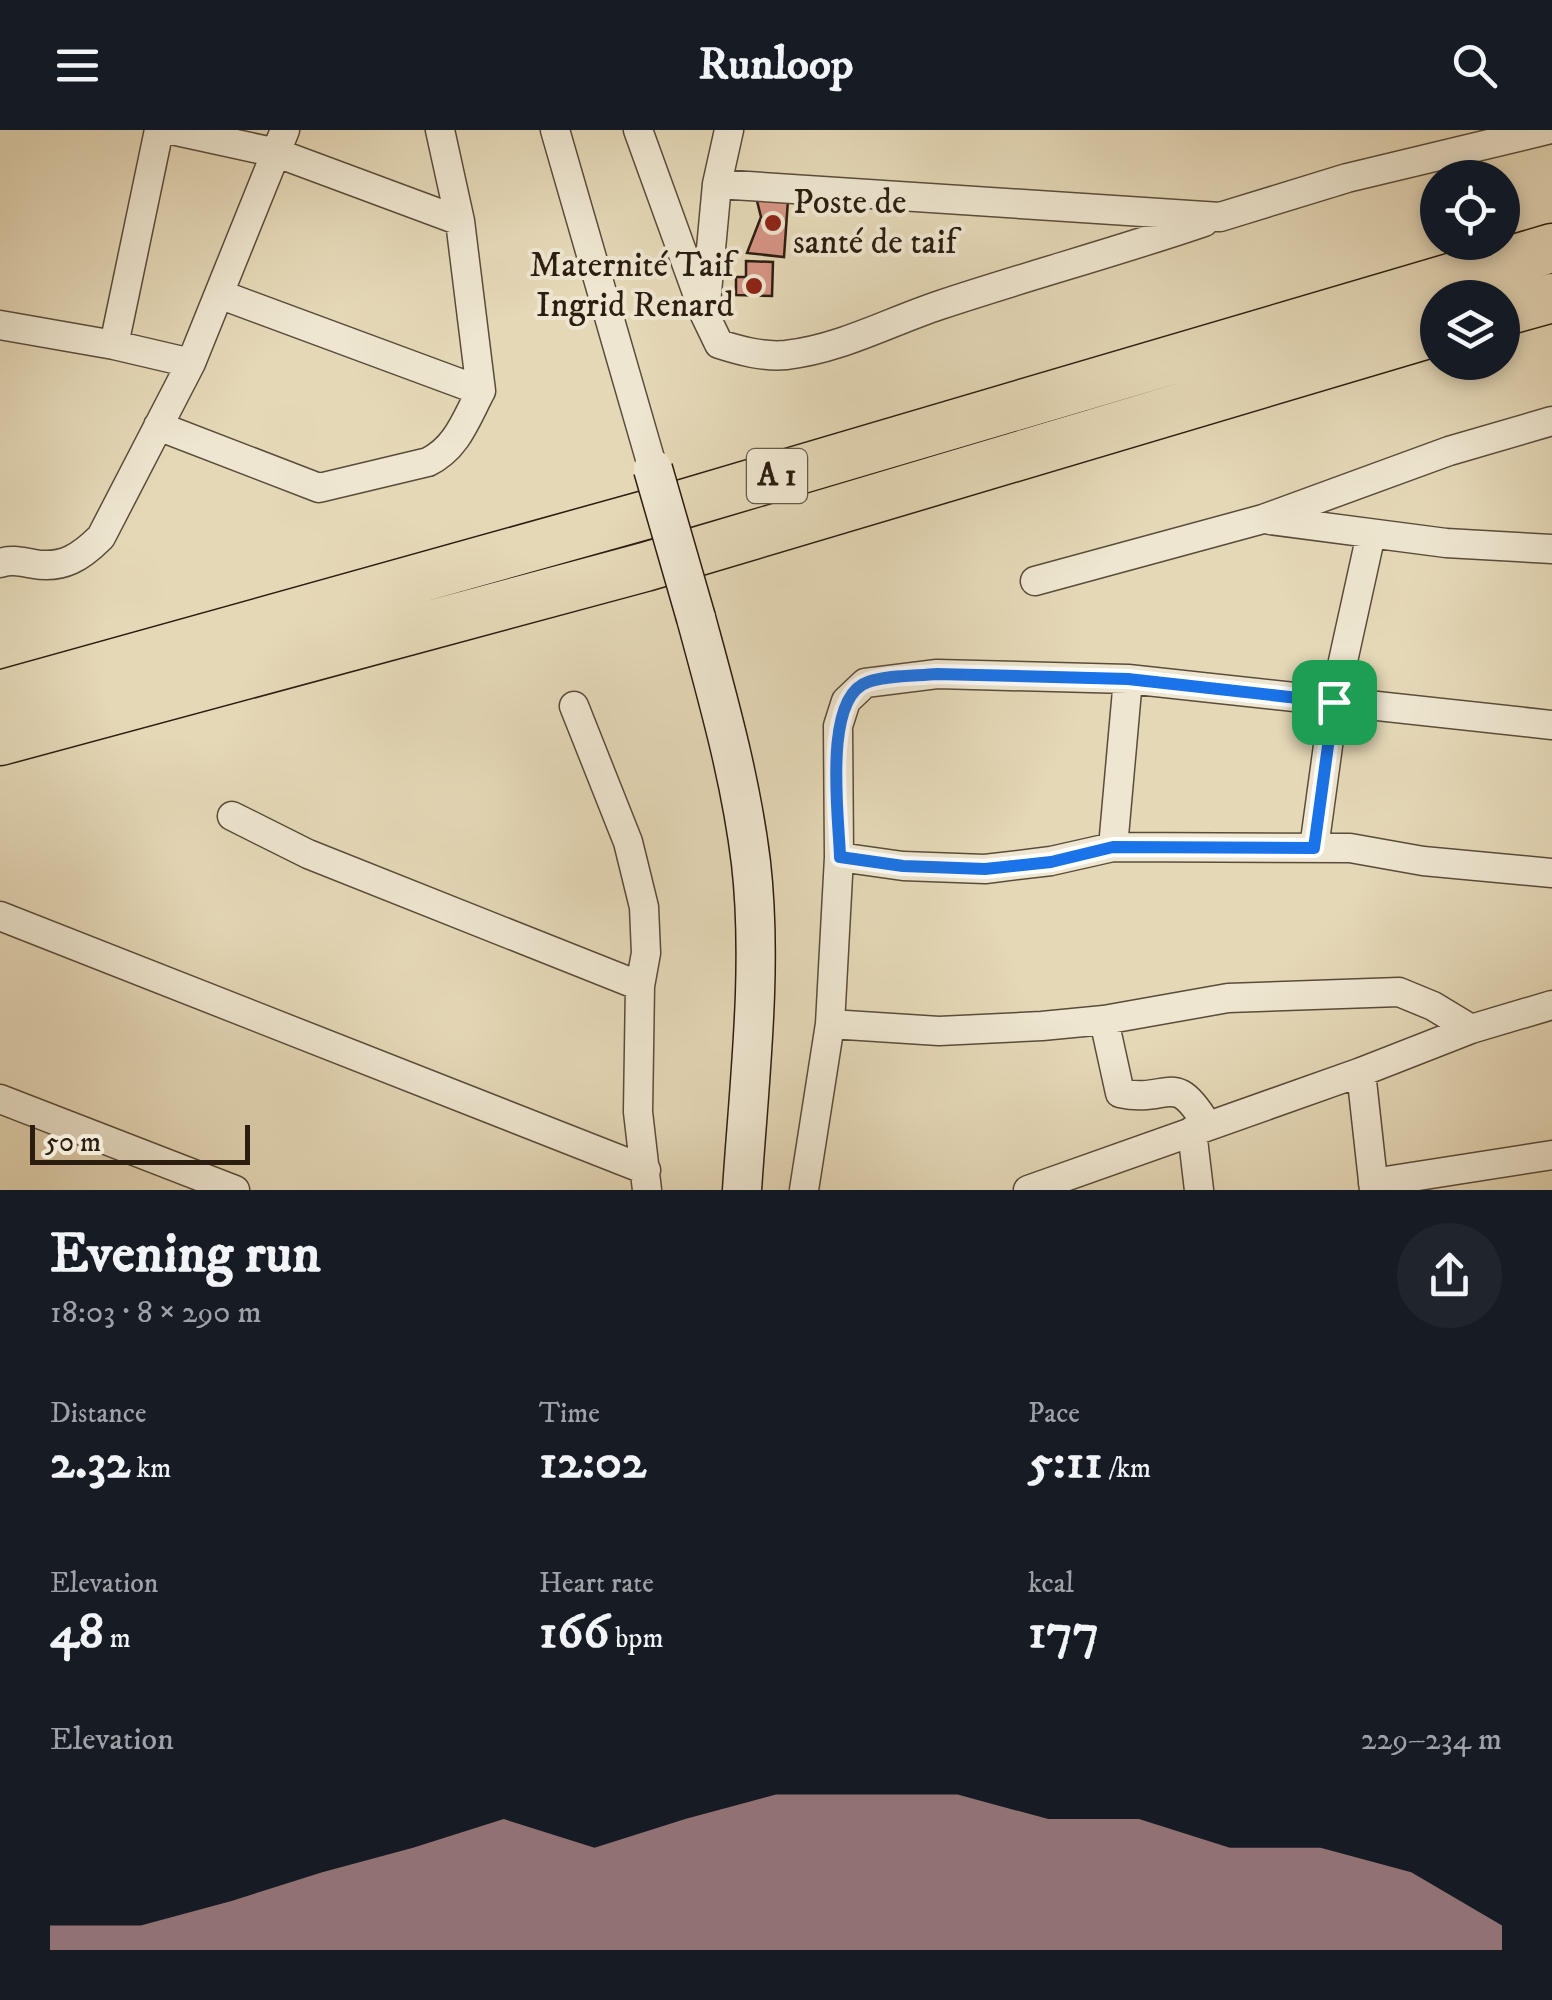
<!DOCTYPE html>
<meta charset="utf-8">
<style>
:root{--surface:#171b24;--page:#20242c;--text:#f1f3f6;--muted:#9ea1a6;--accent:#c59692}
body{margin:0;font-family:"IM FELL DW Pica",serif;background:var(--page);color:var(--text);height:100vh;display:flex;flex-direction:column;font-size:38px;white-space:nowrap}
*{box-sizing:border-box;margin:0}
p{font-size:32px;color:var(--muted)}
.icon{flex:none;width:55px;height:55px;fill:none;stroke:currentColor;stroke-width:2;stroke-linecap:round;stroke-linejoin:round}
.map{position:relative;height:1060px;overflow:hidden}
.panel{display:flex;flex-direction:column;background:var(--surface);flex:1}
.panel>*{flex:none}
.buttons{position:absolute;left:1420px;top:30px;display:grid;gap:20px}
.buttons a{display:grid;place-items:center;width:100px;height:100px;border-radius:50%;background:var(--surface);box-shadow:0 5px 15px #0003;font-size:50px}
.scale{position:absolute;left:30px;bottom:25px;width:220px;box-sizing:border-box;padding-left:10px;border:5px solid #2b1d10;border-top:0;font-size:28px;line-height:35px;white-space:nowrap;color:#2b1d10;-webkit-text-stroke:8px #eee6d0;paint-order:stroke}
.pin{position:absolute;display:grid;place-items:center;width:85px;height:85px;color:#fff;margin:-42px;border-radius:20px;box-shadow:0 5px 15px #0006}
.round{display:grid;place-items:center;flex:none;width:105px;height:105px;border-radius:52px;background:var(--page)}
.summary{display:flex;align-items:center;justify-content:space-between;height:170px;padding:0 50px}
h1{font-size:55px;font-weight:700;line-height:75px}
.metrics{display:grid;grid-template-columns:repeat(3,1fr);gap:15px;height:170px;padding:10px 50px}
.metrics div{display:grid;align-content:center}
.metrics b{font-size:50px;font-weight:700}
.metrics small{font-size:28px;font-weight:400}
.metrics p{font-size:28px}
.chart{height:280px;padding:20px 50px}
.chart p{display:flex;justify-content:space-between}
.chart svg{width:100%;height:180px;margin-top:10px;fill:var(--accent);opacity:.7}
header{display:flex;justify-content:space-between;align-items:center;height:130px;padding:0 50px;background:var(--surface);font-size:45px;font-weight:700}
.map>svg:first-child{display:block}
.building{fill:#d69484;stroke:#2b1d10;stroke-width:2.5}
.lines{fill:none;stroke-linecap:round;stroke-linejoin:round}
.street-casing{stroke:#5a4c3a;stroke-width:31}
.secondary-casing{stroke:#2b1d10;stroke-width:41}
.highway-casing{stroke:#2b1d10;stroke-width:51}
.street{stroke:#eee6d0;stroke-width:28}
.secondary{stroke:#eee6d0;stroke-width:38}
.highway{stroke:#e5d8b7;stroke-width:48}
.secondary-bridge-casing{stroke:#2b1d10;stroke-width:41;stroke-linecap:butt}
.secondary-bridge{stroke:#eee6d0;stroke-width:38}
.route-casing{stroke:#fff;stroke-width:20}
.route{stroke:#1a73e8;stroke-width:12}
.poi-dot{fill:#8f2418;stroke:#eee6d0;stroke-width:4}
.labels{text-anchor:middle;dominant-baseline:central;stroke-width:8;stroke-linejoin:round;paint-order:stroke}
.shield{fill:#eee6d0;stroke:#66594a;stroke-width:2.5}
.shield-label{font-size:32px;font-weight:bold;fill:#2b1d10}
.poi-label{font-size:35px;fill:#2b1d10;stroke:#eee6d0;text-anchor:start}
</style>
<header><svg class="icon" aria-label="menu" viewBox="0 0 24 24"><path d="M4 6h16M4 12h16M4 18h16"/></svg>Runloop<svg class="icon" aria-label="search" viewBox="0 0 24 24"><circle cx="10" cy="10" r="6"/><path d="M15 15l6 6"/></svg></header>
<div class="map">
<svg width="1552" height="1060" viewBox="0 0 1552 1060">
<rect width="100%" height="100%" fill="#e5d8b7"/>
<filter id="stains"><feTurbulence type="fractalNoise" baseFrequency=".002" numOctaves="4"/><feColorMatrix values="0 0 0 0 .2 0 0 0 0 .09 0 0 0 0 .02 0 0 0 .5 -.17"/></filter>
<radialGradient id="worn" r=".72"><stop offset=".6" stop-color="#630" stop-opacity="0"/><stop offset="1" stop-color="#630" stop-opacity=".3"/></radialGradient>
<path class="building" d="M756,67l32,3 -4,57 -37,-4 14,-36z
M746,131l27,1 -1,34 -36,-1v-18h10z"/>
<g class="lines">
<g class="street-casing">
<path id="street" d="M172,0l105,23 183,68
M555,0l98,339
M638,0l67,185 14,29c22,7 44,13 67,11 54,-6 103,-33 154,-50 87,-29 176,-53 264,-83
M717,54l503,33 127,-39 200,-48
M219,164l262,97 -21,-170 -20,-91
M706,173l11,-119 12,-54
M0,195l114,20 77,18
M114,215l45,-215
M158,296l161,62 109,-26c29,-14 38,-43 53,-71
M1270,390l176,23 106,6
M0,433c12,-4 22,-1 34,1 29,5 47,-7 67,-27l90,-174 94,-233
M1035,451l228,-62 186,-68 103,-30
M574,576l54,136 16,65 2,46 -6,33 -2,126 9,78
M232,686l76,38 332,132
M1113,717l15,-168
M1314,718l20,-146 37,-168
M839,727l64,9 82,3 66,-8 62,-14 237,1 73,13 129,12
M0,786l646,254
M1104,890l16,73c50,11 53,-25 87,32
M830,894l109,7 103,-5 62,-6 124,-22 171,-6 34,14 38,23
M1361,942l13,118
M0,969l235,91
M1192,1001l7,59
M1373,1053l179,-28
M804,1060l26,-166 9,-167 -1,-131 8,-25 19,-18 72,-9 191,5 424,46
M1028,1060l333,-118 110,-43 81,-24"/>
</g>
<g class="secondary-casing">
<path id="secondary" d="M696,488c22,81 45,162 55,245 12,105 -2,221 -9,327"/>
</g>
<g class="highway-casing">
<path id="highway" d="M1502,182l50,-14
M0,565l649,-181 903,-266
M0,611l645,-174 793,-236"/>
</g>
<use href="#street" class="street"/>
<use href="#secondary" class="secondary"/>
<use href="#highway" class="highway"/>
<g class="secondary-bridge-casing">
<path id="secondary-bridge" d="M653,339l43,149"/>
</g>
<use href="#secondary-bridge" class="secondary-bridge"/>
</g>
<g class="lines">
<g class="route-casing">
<path id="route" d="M937,544l191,5 206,23 -20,146 -201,-1 -62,15 -66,7 -82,-3 -63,-9c-1,-39 -18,-160 28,-175 20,-7 47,-6 69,-8z"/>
</g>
<use href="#route" class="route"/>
</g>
<g class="poi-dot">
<circle cx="773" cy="93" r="10"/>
<circle cx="754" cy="156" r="10"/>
</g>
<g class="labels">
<rect class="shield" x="747" y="319" width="60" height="54" rx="8"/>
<g class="shield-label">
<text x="777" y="346">A 1</text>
</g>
<g class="poi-label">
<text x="793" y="73">Poste de<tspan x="793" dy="40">santé de taif</tspan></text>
<text x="734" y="136" text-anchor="end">Maternité Taif<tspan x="734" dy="40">Ingrid Renard</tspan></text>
</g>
</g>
<rect width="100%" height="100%" filter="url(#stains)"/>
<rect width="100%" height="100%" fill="url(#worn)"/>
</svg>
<div class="buttons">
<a><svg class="icon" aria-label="locate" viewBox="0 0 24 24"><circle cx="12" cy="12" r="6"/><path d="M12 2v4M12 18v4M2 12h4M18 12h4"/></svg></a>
<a><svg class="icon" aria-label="layers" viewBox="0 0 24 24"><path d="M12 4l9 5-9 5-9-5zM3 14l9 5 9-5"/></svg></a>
</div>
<div class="scale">50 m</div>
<div class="pin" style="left:1334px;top:572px;background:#1e9e55"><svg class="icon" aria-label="arrive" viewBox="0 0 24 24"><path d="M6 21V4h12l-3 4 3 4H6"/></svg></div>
</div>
<section class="panel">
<div class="summary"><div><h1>Evening run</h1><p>18:03 · 8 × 290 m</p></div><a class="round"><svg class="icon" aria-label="share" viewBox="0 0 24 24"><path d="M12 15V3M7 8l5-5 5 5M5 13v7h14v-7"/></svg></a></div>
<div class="metrics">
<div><p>Distance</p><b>2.32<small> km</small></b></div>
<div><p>Time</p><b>12:02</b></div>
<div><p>Pace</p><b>5:11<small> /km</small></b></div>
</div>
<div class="metrics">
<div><p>Elevation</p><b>48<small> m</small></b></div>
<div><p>Heart rate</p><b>166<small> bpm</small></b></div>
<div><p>kcal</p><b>177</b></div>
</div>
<div class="chart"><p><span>Elevation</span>229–234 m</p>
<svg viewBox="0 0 160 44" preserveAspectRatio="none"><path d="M0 44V38L10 38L20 32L30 25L40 19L50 12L60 19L70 12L80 6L90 6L100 6L110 12L120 12L130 19L140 19L150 25L160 38V44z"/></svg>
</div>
</section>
